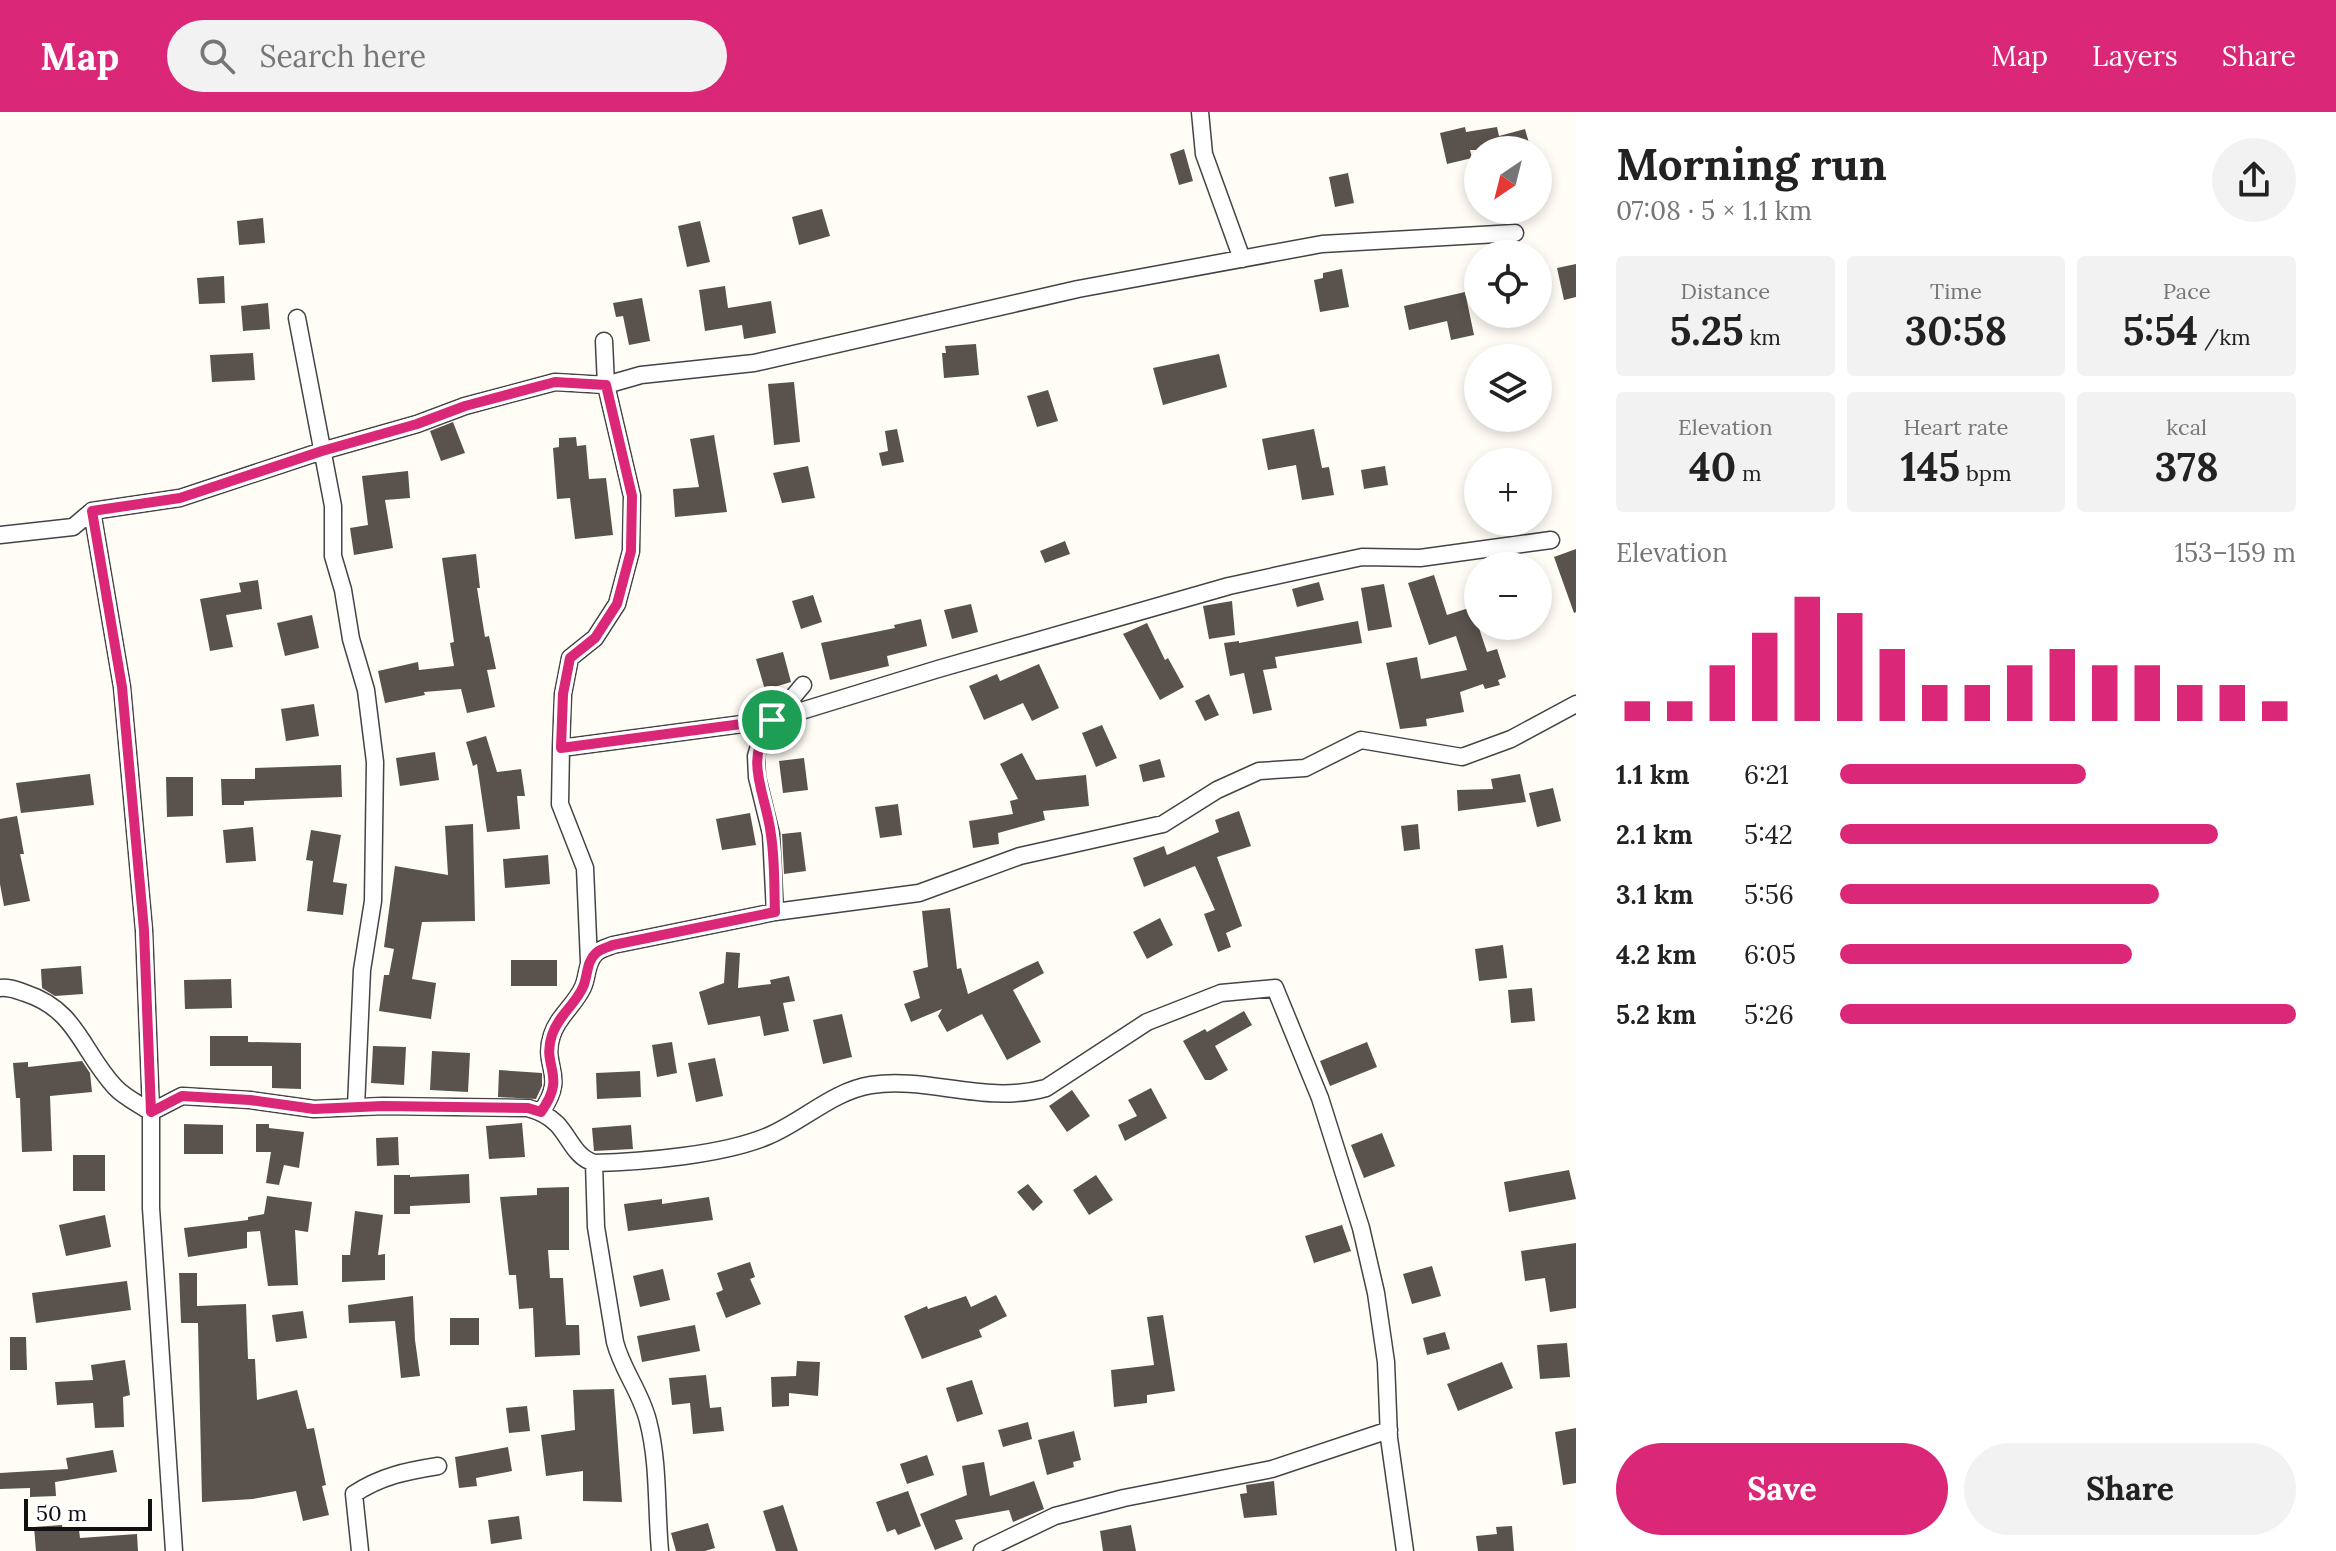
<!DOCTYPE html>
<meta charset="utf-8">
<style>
:root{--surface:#fff;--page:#f2f2f2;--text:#222;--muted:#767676;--accent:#db2777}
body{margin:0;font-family:Lora,serif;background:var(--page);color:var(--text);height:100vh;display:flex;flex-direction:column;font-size:30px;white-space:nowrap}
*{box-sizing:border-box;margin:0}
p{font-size:26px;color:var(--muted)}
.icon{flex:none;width:44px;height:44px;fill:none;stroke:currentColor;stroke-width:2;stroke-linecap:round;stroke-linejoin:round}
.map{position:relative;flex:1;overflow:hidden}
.sheet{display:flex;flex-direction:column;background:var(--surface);width:760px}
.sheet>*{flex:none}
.needle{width:52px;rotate:215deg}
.controls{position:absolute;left:1464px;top:24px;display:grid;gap:16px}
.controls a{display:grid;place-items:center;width:88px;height:88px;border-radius:50%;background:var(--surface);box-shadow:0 4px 12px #0003;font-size:40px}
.scale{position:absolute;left:24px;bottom:20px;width:128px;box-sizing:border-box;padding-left:8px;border:4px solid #111;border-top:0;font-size:22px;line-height:28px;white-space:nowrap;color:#111;-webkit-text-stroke:6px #fff;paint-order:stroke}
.pin{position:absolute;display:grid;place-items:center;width:68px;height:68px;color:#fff;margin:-34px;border:4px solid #fff;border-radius:50%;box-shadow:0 2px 8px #0007}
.round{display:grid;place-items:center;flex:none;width:84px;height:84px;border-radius:42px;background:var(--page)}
.overview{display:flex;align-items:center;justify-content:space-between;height:136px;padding:0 40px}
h1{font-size:44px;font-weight:800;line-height:60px}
.stats{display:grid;grid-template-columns:repeat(3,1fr);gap:12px;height:136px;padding:8px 40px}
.stats div{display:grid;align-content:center;border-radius:8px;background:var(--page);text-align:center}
.stats b{font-size:40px;font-weight:800}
.stats small{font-size:22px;font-weight:400}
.stats p{font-size:22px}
.chart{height:224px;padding:16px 40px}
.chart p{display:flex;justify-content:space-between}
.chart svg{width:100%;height:144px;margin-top:8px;stroke:var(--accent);stroke-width:6}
.cta{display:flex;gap:16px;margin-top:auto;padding:16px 40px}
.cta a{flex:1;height:92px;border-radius:48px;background:var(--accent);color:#fff;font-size:32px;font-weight:800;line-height:92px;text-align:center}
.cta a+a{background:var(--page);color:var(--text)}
ul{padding:0 40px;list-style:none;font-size:26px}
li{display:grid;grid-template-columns:128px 96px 1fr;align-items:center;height:60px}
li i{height:20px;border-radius:10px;background:var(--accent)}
header{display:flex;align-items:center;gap:48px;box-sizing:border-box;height:112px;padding:0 40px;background:var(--accent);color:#fff}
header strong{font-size:38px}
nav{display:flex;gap:44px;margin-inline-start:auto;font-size:28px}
.search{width:560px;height:72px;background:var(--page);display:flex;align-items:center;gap:20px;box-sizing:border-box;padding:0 28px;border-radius:44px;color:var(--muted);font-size:30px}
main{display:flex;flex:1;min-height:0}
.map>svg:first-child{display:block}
.building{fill:#5a524d}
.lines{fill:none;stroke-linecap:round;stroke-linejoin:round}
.street-casing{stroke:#444;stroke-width:19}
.street{stroke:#fff;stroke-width:16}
.route-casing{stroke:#fff;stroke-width:16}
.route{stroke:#db2777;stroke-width:10}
</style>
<header>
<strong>Map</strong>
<div class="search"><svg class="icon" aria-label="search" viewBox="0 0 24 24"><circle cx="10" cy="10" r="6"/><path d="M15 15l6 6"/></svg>Search here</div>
<nav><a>Map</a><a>Layers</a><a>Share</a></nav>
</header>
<main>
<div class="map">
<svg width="1576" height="1439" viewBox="0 0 1576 1439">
<rect width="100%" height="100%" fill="#fffdf5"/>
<path class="building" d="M1465,15l1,5 31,-5 2,9 26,-7 6,21h-61l2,8 -25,6 -7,-31z
M1184,37l9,32 -14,4 -9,-31z
M1348,61l6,30 -19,4 -6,-30z
M822,97l8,27 -31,9 -7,-28z
M263,106l2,25 -26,2 -2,-24z
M700,109l10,41 -23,5 -9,-41z
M1576,152v33l-12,3 -7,-32z
M1342,157l7,38 -29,5 -6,-32 9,-2v-5z
M224,164l1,27 -26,1 -2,-26z
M725,174l3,22 43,-7 5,32 -32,6 -2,-14 -37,6 -6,-41z
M1465,180l9,43 -23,5 -4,-19 -38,9 -5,-24z
M642,186l8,43 -21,4 -6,-29 -7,1 -3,-14z
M268,191l2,26 -27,2 -2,-25z
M976,232l3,31 -35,3 -2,-25h4l-1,-7z
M253,241l2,27 -43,2 -2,-27z
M1219,242l8,33 -64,18 -10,-37z
M794,270l6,60 -26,3 -6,-61z
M1048,278l10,31 -21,6 -10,-31z
M453,310l12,31 -24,8 -11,-30z
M897,317l7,33 -22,4 -3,-13 9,-2 -3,-20z
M1314,317l8,39 7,-1 5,28 -32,5 -6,-35 -28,5 -6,-31z
M714,323l13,77 -52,5 -2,-28 26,-2 -9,-48z
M576,325l1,9 9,-1 3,34 17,-1 7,57 -38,4 -5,-41 -13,1 -4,-51 6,-1v-9z
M808,354l7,32 -33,5 -9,-30z
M1385,354l3,19 -24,4 -3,-19z
M408,359l2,27 -25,2 8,48 -39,7 -4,-27 18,-3 -6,-49z
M1065,429l5,13 -25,9 -5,-12z
M1576,437v63l-2,1 -20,-56z
M476,442l4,34h-3l8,49 4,-1 7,33 -9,1 8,37 -28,6 -6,-24 -37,3 1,3 -40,8 -7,-32 40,-9 1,8 35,-4 -4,-23 4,-1 -12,-84z
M1434,463l13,40 25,-8 15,45 10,-3 9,28 -8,3 2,5 -15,4 -2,-5 -23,8 4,20 -38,7 1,7 -27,3 -14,-66 31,-6 4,22 46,-9 -11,-34 -27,9 -21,-62z
M258,468l4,29 -36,6 7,32 -23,4 -10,-52 41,-7 -2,-9z
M1319,470l5,18 -27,7 -5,-18z
M1384,472l8,43 -24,4 -7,-43z
M813,483l9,27 -21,7 -9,-28z
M1232,489l3,34 -26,4 -6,-33z
M971,492l7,28 -26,7 -8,-29z
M312,503l7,33 -34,8 -8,-33z
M921,507l6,27 -40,10 2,10 -59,14 -9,-37 74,-15 -1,-3z
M1358,509l4,22 -87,14 2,11 -14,2 9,40 -19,4 -9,-41 -14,3 -6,-33 15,-2v2z
M1147,511l18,37 3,-2 16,29 -24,13 -37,-66z
M783,540l8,30 -26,8 -9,-31z
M1039,552l20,44 -27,13 -9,-18 -39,17 -15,-34 28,-12 3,7z
M1209,582l10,21 -14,6 -10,-20z
M314,592l5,32 -33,5 -5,-32z
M1102,613l15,33 -21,9 -14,-34z
M486,624l11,36 24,-3 4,27h-8l3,33 -33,3 -10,-68 -4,2 -7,-24z
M435,640l4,28 -39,6 -4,-28z
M1022,641l14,27 50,-5 3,31 -46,5 2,9 -47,13 1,11 -26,4 -4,-27 44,-7 -3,-13 8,-2 -18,-35z
M804,646l4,32 -25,3 -4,-32z
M1160,647l5,18 -22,5 -4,-17z
M341,653l1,32 -98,4v4h-22l-1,-26h34v-11z
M90,662l4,31 -73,8 -5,-30z
M1520,662l6,28 -68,9 -1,-21 36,-1 -2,-10z
M166,665h27v39l-26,1z
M1553,676l8,33 -24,6 -8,-34z
M898,692l4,31 -22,3 -5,-31z
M1239,699l12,35 -34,11 25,69 -16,7 5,14 -13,5 -14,-38 11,-4 -20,-44 -51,21 -11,-29 31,-12 3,9 52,-23 -4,-12z
M750,701l6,32 -34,5 -6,-31z
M17,704l7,38h-4l10,47 -26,5 -4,-22v-65z
M473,712l2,97 -53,1 -10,57 24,4 -5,36 -52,-8 5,-36h5l5,-26 -10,-2 11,-81 53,9 -3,-49z
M1418,712l2,25 -16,2 -3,-25z
M253,715l3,34 -30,2 -3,-33z
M311,718l30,5 -8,47 14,2 -4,31 -36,-4 6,-50 -7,-1z
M801,720l5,39 -22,3 -2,-40z
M548,743l2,29 -45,4 -2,-29z
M950,796l7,61 4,-1 7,26 70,-33 6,12 -31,17 28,52 -34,18 -25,-46 -35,18 -9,-16 4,-7 -31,13 -7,-18 16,-6 -7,-27 15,-4 -6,-56z
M1160,806l13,27 -26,14 -14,-27z
M1503,833l4,33 -28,3 -4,-32z
M726,840l14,1 -2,35 33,-4 -1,-4 19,-4 6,25 -12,2 6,28 -25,5 -4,-20 -52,9 -9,-33 25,-9z
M511,848h46v26h-46z
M81,854l2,28 -28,2 -13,-8 -1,-19z
M231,867l1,29 -47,1 -1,-29z
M1532,876l3,33 -24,2 -3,-33z
M1244,899l8,14 -37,21 13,24 -17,10h-6l-22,-39 22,-12 2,3z
M842,902l10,43 -29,7 -10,-44z
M210,924h38v6l53,1v46l-29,-1v-22h-62z
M672,930l5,31 -20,4 -5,-32z
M1367,930l10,25 -47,19 -10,-25z
M373,934l33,1 -2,38 -33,-2z
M432,939l38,2 -2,39 -38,-2z
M715,946l8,38 -27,6 -8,-39z
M82,949l8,12 2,19 -42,4 2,55 -30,1 -2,-54h-4l-3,-35 15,-1v5z
M499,958l43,3v13l-6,13 -38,-2z
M640,959l1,26 -44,2 -1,-26z
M1151,976l16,30 -42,23 -7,-16 19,-9 -9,-16z
M1072,978l18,26 -23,16 -18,-26z
M522,1011l3,34 -36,2 -3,-33z
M184,1012l39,1v29h-39z
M256,1012h13v4l35,4 -5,36 -15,-3 -5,20 -13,-2 5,-31h-15z
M631,1013l2,24 -39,2 -2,-23z
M1382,1021l13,33 -31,12 -13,-33z
M398,1025l1,28 -22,1 -1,-28z
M73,1043h32v36h-32z
M1569,1058l7,29 -67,13 -5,-30z
M469,1062l1,29 -60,3v8h-16v-39h16v2z
M1096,1063l17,25 -24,15 -16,-25z
M1028,1072l15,18 -10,9 -16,-19z
M569,1075v63h-21l2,28h13l3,47h13l1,30 -45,2 -2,-49 -14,1 -3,-34h-7l-9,-78 37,-2v-7z
M267,1084l45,6 -4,30 -13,-2 3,55 -30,1 -8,-55 -13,1v16l-59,9 -4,-29 64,-8v-3l16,-3z
M709,1085l4,23 -85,11 -4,-27 38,-5v5z
M355,1099l28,4 -5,40 7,-1v26l-43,2v-27h8z
M105,1103l6,32 -45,9 -7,-31z
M1342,1113l9,26 -37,12 -9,-27z
M1576,1131v65l-26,4 -5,-34 -20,3 -4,-30z
M750,1150l5,15 -5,2 11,25 -35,14 -10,-25 7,-3 -6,-17z
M1432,1154l9,30 -29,8 -9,-30z
M663,1157l7,31 -30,7 -7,-31z
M179,1161h18v33l49,-2 2,55h7l2,41 40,-10 10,39 7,-1 12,57 -4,1 7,29 -26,6 -7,-30 -43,8 -51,3 -4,-179h-17z
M127,1169l4,29 -95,13 -4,-30z
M996,1183l11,21 -28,14 3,7 -60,22 -18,-43 23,-10 1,3 38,-13 5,11z
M413,1184l2,44 5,36 -19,2 -6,-57 -46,2 -1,-18z
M303,1199l4,27 -31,4 -4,-27z
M1163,1203l12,76 -28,4v8l-33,4 -3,-37 43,-5 -7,-48z
M450,1206h29v27h-29z
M695,1213l5,26 -58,11 -5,-26z
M1445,1220l5,17 -23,6 -4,-17z
M10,1225h16l1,33h-17z
M1567,1231l3,34 -30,2 -3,-34z
M125,1248l5,35 -7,2 1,30 -29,1 -2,-25 -36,2 -2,-23 38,-2 -2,-15z
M797,1249l23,1 -2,34 -29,-3v13l-17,1 -1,-30 25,-1z
M1502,1250l11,26 -55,23 -11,-27z
M706,1263l4,33 11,-1 3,24 -31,3 -3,-31 -18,2 -3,-27z
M972,1268l11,34 -26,8 -11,-34z
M614,1277l8,113 -39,-1v-30l-37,5 -5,-41 34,-5 -2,-40z
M527,1294l3,25 -21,2 -3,-25z
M1028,1310l4,17 -29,8 -5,-17z
M1576,1316v55l-13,2 -8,-53z
M1074,1319l7,29 -8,2 1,5 -27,8 -9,-35z
M508,1335l4,24 -36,7 1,8 -18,2 -4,-31z
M113,1338l4,22 -62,10 1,14 -26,1v-9l-30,1v-16l68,-4 -2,-11z
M927,1343l7,20 -27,9 -7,-20z
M984,1350l6,34 44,-15 10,28 -31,13 -4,-12 -54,10 8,19 -28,11 -15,-36 47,-19 -5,-29z
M1274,1369l3,34 -33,3 -4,-24 7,-1 -1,-8z
M908,1379l13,35 -23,9 -3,-6 -8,3 -11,-30z
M783,1393l15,46h-22l-13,-40z
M519,1404l3,23 -31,5 -3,-24z
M708,1411l7,25 -10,3h-29l-5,-18z
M62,1413l1,6 16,-1 1,8 57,-4 1,17h-102l-2,-24z
M1131,1413l5,26h-33l-3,-20z
M1512,1414l2,25h-36l-2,-15 21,-2 -1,-7z"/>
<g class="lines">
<g class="street-casing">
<path id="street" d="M1200,0l4,42 38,105
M297,206l36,188v50l10,34 8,49 15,51 9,72 -2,139 -11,69 -6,137
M92,399l30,176 22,243 7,182v96l23,343
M0,423l73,-8 19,-16 88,-13 142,-47 95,-27 48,-18 90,-24 51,3 -2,-44
M561,636l211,-28 166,-51 291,-83 133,-29 58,1 131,-18
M775,800l-4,-78 -14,-57 -1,-21 7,-23 40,-48
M589,850l-4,-94 -25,-64 1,-56 2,-54 7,-36 25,-20 22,-34 14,-53 1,-55 -26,-111 35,-10 113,-12 324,-74 244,-45 193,-11
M0,876c9,-1 16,2 25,5 52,17 56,57 90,94 9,10 24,17 36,25l31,-16 68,4 64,9 69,-3 145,2c11,3 21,8 29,16 13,14 18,33 37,39 48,-1 129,-8 174,-27 34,-14 65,-45 103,-51 57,-9 114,20 175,3l101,-66 74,-29 54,-5 45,110 41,130 15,65 10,69 3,76 16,113
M541,1000c27,-38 0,-44 11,-77 6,-19 23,-30 31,-48 5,-11 3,-25 13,-34 4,-4 12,-6 17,-8l162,-33 144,-19 101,-37 143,-32 54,-34 42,-19 46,-3 56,-28 101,17 49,-18 65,-35
M594,1051l2,64 19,115c7,28 26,50 33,79 11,42 8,87 12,130
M360,1439l-6,-57c27,-18 53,-23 84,-28
M982,1439l73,-35 69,-18 148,-29 117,-39"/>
</g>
<use href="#street" class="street"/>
</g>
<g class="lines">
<g class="route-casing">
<path id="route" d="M555,270l51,3 26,111 -1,55 -14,53 -22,34 -25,20 -7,36 -2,54 211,-28c-30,43 -6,71 -1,115 4,26 3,52 4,77l-162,33c-5,2 -13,4 -17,8 -10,9 -8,23 -13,34 -8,18 -25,29 -31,48 -11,33 16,39 -11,77l-13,-4 -145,-2 -69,3 -64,-9 -68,-4 -31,16 -7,-182 -22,-243 -30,-176 88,-13 142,-47 95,-27 48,-18z"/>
</g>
<use href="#route" class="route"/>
</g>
</svg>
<div class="controls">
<a><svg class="needle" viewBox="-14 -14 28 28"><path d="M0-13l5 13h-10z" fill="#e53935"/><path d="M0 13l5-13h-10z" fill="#767676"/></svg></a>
<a><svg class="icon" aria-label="locate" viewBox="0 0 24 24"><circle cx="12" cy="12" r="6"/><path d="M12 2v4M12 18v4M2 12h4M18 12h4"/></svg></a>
<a><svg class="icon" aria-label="layers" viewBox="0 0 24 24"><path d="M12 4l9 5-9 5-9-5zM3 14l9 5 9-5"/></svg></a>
<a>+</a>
<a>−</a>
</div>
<div class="scale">50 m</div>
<div class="pin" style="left:772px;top:608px;background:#1e9e55"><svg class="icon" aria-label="arrive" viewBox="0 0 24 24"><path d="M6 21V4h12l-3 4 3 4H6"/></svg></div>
</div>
<section class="sheet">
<div class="overview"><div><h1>Morning run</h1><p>07:08 · 5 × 1.1 km</p></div><a class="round"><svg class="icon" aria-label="share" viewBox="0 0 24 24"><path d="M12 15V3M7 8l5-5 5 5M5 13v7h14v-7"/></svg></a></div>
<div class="stats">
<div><p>Distance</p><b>5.25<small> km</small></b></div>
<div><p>Time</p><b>30:58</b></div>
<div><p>Pace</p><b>5:54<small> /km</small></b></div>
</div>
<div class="stats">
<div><p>Elevation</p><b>40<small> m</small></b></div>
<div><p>Heart rate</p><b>145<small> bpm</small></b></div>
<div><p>kcal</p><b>378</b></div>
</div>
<div class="chart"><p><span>Elevation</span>153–159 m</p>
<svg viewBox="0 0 160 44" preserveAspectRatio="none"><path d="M5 44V38M15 44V38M25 44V27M35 44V17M45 44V6M55 44V11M65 44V22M75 44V33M85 44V33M95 44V27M105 44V22M115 44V27M125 44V27M135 44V33M145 44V33M155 44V38"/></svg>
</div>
<ul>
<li><b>1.1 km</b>6:21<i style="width:54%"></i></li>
<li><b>2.1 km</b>5:42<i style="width:83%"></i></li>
<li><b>3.1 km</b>5:56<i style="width:70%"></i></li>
<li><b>4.2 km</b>6:05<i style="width:64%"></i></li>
<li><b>5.2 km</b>5:26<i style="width:100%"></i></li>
</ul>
<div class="cta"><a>Save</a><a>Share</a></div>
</section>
</main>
